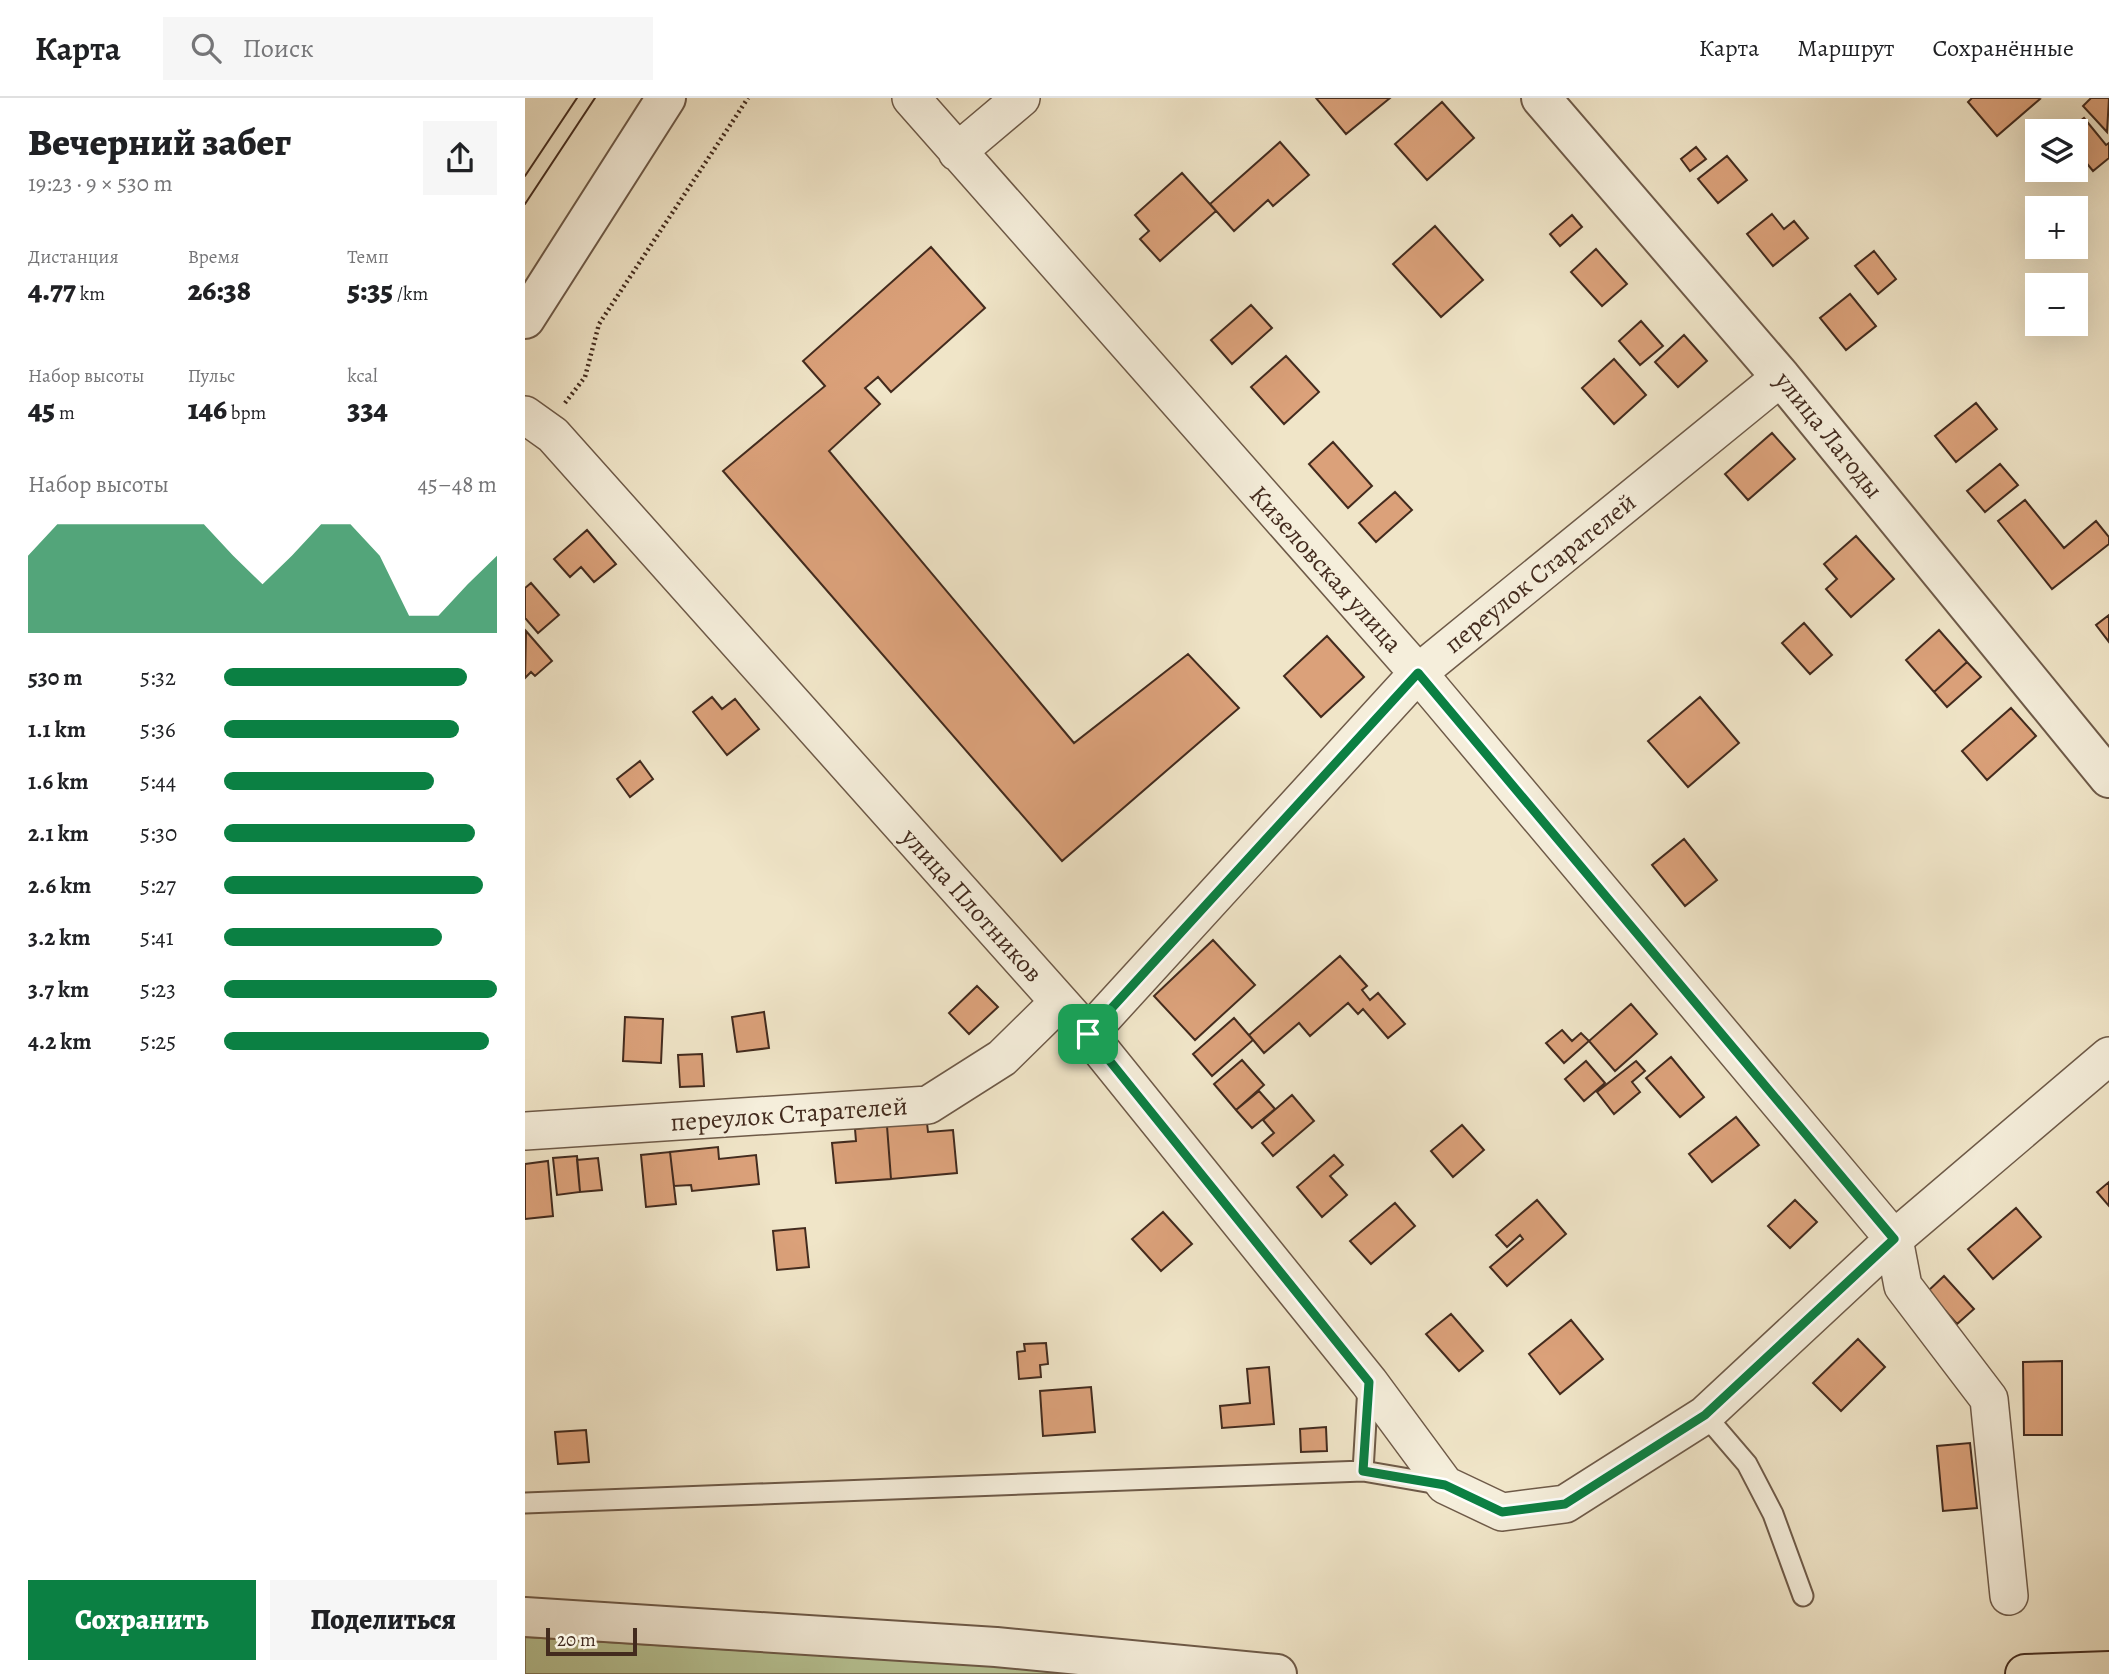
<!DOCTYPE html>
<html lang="ru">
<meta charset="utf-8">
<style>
:root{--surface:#fff;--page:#f6f6f6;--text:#202124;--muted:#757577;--line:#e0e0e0;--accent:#0b8043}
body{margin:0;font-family:Alegreya,serif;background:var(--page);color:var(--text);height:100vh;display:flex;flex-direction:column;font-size:26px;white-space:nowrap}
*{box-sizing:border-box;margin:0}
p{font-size:23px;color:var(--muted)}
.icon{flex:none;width:38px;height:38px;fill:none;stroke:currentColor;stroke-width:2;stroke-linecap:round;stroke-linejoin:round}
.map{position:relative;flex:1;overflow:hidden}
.sheet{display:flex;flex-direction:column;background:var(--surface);width:525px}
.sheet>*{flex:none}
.fabs{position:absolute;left:1500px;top:21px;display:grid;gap:14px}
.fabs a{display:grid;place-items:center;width:63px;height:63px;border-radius:0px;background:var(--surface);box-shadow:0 7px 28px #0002;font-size:35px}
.scale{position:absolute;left:21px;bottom:18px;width:91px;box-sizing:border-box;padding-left:7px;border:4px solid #432b1e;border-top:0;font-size:19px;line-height:24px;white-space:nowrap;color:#432b1e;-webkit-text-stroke:5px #f5eedb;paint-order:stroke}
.pin{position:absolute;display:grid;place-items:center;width:60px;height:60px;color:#fff;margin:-30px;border-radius:14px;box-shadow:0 4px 10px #0006}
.round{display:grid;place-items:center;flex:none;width:74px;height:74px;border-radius:0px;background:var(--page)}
.summary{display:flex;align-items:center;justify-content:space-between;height:119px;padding:0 28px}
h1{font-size:38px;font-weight:800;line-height:52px}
.metrics{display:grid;grid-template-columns:repeat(3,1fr);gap:10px;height:119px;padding:7px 28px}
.metrics div{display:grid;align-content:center}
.metrics b{font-size:30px;font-weight:800}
.metrics small{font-size:19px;font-weight:400}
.metrics p{font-size:19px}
.chart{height:196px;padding:14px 28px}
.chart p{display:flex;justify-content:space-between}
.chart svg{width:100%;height:126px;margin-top:7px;fill:var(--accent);opacity:.7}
.cta{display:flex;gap:14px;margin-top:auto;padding:14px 28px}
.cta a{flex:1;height:80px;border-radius:0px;background:var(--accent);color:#fff;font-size:28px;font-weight:800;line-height:80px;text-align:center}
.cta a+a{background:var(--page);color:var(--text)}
ul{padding:0 28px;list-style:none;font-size:23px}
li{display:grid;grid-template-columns:112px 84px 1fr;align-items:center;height:52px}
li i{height:18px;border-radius:9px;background:var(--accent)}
header{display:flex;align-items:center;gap:42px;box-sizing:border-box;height:98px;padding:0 35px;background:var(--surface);border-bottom:2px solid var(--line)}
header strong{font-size:33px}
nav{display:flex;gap:38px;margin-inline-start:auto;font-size:24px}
.search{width:490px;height:63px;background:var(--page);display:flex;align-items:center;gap:18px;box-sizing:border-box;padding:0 24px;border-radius:0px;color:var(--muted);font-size:26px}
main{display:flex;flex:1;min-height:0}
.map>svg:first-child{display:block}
.green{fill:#b8c596;stroke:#7e785a;stroke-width:2}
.building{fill:#dba17a;stroke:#432b1e;stroke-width:2}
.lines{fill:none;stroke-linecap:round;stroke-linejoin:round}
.service-casing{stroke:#6e5a48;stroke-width:23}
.minor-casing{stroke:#6e5a48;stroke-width:40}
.tertiary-casing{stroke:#6e5a48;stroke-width:42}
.primary-casing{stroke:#432b1e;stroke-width:42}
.path{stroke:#432b1e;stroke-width:4.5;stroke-dasharray:2 3.5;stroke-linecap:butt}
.service{stroke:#f5eedb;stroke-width:19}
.minor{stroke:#f5eedb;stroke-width:37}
.tertiary{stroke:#f5eedb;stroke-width:38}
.primary{stroke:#f0e5c8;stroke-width:38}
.tram{stroke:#432b1e;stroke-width:2}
.route-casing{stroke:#fff;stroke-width:14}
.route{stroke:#0b8043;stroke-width:9}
.labels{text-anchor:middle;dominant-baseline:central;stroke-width:6;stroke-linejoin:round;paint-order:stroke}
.street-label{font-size:26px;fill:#432b1e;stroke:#f5eedb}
</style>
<header>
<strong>Карта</strong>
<div class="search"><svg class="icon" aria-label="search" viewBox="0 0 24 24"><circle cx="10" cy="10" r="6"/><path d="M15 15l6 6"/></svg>Поиск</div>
<nav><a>Карта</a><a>Маршрут</a><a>Сохранённые</a></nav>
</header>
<main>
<section class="sheet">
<div class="summary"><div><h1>Вечерний забег</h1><p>19:23 · 9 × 530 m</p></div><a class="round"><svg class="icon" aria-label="share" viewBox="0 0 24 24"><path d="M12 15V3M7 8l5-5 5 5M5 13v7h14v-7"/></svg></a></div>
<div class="metrics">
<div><p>Дистанция</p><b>4.77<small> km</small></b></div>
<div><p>Время</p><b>26:38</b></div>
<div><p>Темп</p><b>5:35<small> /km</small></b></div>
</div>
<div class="metrics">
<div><p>Набор высоты</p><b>45<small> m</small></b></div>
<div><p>Пульс</p><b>146<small> bpm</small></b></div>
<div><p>kcal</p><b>334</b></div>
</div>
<div class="chart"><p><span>Набор высоты</span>45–48 m</p>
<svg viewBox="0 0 160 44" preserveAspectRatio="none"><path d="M0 44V17L10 6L20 6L30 6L40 6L50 6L60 6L70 17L80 27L90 17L100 6L110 6L120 17L130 38L140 38L150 27L160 17V44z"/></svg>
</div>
<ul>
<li><b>530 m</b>5:32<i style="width:89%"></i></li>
<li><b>1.1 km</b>5:36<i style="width:86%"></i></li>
<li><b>1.6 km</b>5:44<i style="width:77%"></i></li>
<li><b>2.1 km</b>5:30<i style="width:92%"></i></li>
<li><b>2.6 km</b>5:27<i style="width:95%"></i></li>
<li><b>3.2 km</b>5:41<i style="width:80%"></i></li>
<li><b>3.7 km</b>5:23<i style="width:100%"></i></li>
<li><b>4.2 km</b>5:25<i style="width:97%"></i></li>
</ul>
<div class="cta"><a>Сохранить</a><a>Поделиться</a></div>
</section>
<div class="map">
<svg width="1584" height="1576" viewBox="0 0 1584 1576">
<rect width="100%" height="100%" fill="#f0e5c8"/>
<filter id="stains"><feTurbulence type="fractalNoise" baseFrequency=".00286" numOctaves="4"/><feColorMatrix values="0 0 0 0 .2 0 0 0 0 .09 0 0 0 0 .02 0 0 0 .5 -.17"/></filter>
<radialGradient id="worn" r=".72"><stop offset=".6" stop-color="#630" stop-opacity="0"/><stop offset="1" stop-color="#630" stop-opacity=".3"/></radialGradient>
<path class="green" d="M0,1539l600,37h-600z"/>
<path class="building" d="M791,0h74l-44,36z
M1447,0h66l2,1 -43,37 -29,-34z
M1566,0h18l-2,34 -24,-26z
M917,4l32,36 -47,42 -32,-36z
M1559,20l22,27 3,-2v15l-16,13 -18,-22v-18h-7z
M755,44l29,33 -36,31 -5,-6 -34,31 -24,-27z
M1171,49l10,12 -16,12 -9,-12z
M1202,58l20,24 -29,23 -20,-24z
M657,75l34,38 -56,50 -20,-22 9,-8 -14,-16z
M1247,116l12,15 10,-8 14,17 -35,28 -26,-32z
M1047,117l10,12 -22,19 -10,-12z
M910,128l48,54 -42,37 -48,-53z
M406,149l54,61 -94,84 -13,-15 -13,11 15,16 -51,47 245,292 114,-89 51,54 -177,153 -339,-390 102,-85 -22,-25z
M1071,151l31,35 -25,22 -31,-34z
M1349,153l22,28 -18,15 -23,-28z
M1325,196l26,32 -30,24 -26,-32z
M726,207l21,23 -40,36 -21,-24z
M1116,223l22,25 -23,19 -21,-24z
M1159,237l23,26 -29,26 -23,-25z
M761,258l33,36 -35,32 -33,-37z
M1089,261l32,36 -32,29 -32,-36z
M1451,305l21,26 -41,33 -21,-26z
M1247,335l23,26 -47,41 -23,-26z
M808,344l39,44 -24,22 -39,-44z
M1475,366l18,21 -33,27 -18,-21z
M870,394l17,18 -36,32 -17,-19z
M1500,402l39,48 32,-27 13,16v7l-57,45 -54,-68z
M62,432l29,34 -22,18 -13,-15 -11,10 -16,-18z
M1331,438l38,43 -43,38 -25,-28 11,-10 -13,-15z
M6,485l28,32 -21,18 -13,-15v-30z
M1584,517v27l-13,-17z
M1279,525l28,32 -22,19 -28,-31z
M1414,532l28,32 -33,30 -28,-32z
M1,533l26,30 -17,15 -4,-4 -6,6z
M802,538l37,41 -43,40 -37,-41z
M1442,564l14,15 -34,30 -13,-15z
M187,599l10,12 13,-10 24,30 -32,26 -34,-43z
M1175,599l39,46 -51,44 -40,-46z
M1486,610l25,28 -49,44 -25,-29z
M115,663l13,18 -23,18 -13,-18z
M1159,741l33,41 -32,26 -33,-41z
M688,842l42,45 -60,55 -41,-44z
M815,858l27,30 -5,4 8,10 8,-7 27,31 -17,14 -25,-29 -5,5 -10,-11 -38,33 -11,-13 -35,30 -15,-18z
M452,888l21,21 -29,27 -20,-21z
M1106,906l26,30 -42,37 -26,-30z
M239,914l5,36 -32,4 -5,-35z
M100,919l38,2 -2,44 -38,-2z
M709,920l19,22 -41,36 -19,-22z
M1037,932l10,11 9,-8 8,8 -25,22 -18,-20z
M177,956l2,32 -24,1 -2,-32z
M1146,959l33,40 -24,20 -34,-39z
M717,962l22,25 -28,25 -22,-26z
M1061,963l19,22 -21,18 -19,-22z
M1111,963l9,10 -13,11 8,10 -26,22 -17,-22z
M734,993l16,18 -23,19 -16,-18z
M767,997l22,26 -41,35 -11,-13 12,-10 -11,-13z
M1211,1019l23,28 -47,37 -23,-28z
M402,1025l1,9 25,-2 4,43 -66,6 -4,-53z
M937,1027l22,25 -31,27 -22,-26z
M362,1028l4,53 -55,4 -4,-40 24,-2 -1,-12z
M193,1049l1,12 37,-4 3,29 -67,7 -1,-6 -17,1 -4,-34z
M145,1054l6,52 -30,3 -5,-52z
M809,1057l9,10 -13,11 17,19 -25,22 -25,-30z
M52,1058l3,36 -23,3 -4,-37z
M73,1060l4,32 -22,2 -3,-32z
M23,1063l5,55 -28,3v-55z
M1584,1084v24l-12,-14z
M1012,1102l29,34 -59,52 -17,-19 33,-28 -3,-4 -13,12 -11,-12z
M1270,1102l22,22 -27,26 -22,-22z
M870,1105l20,23 -44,38 -21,-23z
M1491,1110l25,29 -48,42 -25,-30z
M638,1114l29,32 -31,27 -29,-32z
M280,1130l4,39 -32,3 -4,-39z
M1419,1178l30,33 -17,15 -29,-33z
M926,1216l32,37 -24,20 -33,-37z
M1046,1222l32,39 -43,35 -31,-40z
M1333,1241l27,28 -44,44 -28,-28z
M521,1245l2,21 -8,1 1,12 -22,2 -2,-27 8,-1 -1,-7z
M1537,1263v74h-38l-1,-73z
M744,1269l5,57 -52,4 -2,-22 30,-3 -3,-34z
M566,1289l4,45 -52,4 -3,-45z
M801,1329l1,24 -26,1 -1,-23z
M61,1332l3,32 -31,2 -3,-32z
M1445,1345l7,65 -34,3 -6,-65z"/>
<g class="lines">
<g class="service-casing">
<path id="service" d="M1180,1317l42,49 26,50 30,82
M838,1373l5,-85
M0,1405l838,-32 81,14"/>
</g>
<g class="minor-casing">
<path id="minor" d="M386,0l507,575 476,566 9,47 86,113 20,197
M432,54l64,-54
M0,317l28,20 535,599 281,348 76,103 57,27 63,-8 140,-89 189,-176 215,-183
M563,936l330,-361 363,-296
M0,1033l403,-26 74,-47 56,-55"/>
</g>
<g class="tertiary-casing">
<path id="tertiary" d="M1016,0l240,279 328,401
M0,221l141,-221
M0,1519l471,30 281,27"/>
</g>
<g class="primary-casing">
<path id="primary" d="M1500,1576l84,-3"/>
</g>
<path class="path" d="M40,305l20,-26 14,-53 149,-226"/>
<use href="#service" class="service"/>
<use href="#minor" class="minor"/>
<use href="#tertiary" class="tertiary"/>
<use href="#primary" class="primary"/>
<path class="tram" d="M0,78l52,-78
M0,106l70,-106"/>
</g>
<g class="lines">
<g class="route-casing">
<path id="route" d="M893,575l476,566 -189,176 -140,89 -63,8 -57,-27 -82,-14 6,-89 -281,-348z"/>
</g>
<use href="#route" class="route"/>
</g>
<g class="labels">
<g class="street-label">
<text transform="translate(1304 337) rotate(51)">улица Лагоды</text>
<text transform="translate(801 471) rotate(48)">Кизеловская улица</text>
<text transform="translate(1015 475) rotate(-39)">переулок Старателей</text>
<text transform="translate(447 807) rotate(48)">улица Плотников</text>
<text transform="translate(264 1016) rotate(-4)">переулок Старателей</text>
</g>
</g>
<rect width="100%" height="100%" filter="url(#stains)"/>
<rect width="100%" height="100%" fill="url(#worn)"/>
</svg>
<div class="fabs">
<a><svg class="icon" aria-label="layers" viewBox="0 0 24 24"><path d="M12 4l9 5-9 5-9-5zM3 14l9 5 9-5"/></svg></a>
<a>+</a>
<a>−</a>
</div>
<div class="scale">20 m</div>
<div class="pin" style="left:563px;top:936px;background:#1e9e55"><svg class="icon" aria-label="arrive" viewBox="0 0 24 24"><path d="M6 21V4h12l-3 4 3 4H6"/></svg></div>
</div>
</main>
